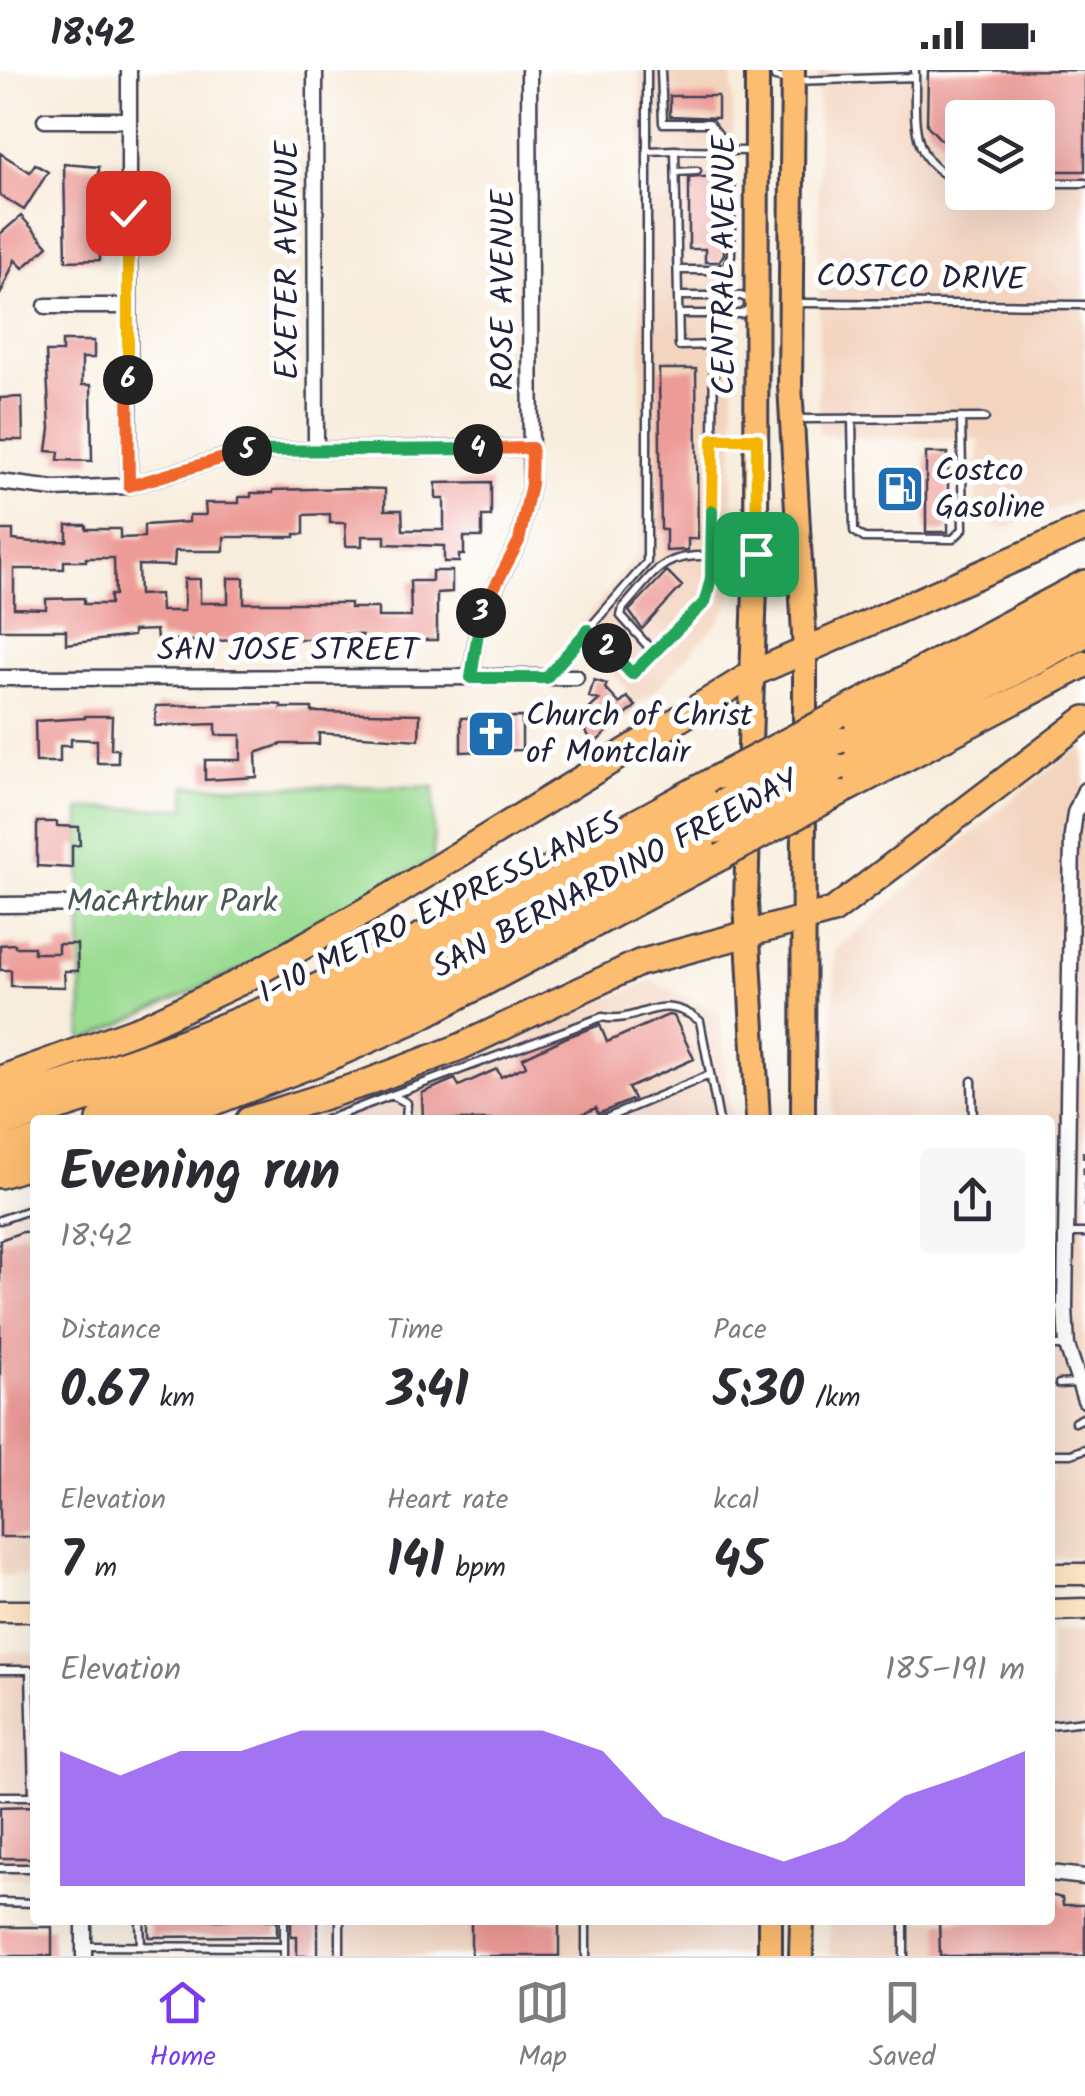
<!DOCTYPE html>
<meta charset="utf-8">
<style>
:root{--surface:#fff;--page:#f7f7f7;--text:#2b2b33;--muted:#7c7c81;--line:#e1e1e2;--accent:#7c3aed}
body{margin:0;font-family:Kalam,sans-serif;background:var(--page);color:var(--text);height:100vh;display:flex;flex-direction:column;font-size:38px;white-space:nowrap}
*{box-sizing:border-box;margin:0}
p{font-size:32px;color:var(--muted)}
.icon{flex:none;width:55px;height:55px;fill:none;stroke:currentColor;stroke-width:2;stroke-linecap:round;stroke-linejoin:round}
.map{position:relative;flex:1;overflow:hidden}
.sheet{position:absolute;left:30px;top:1045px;width:1025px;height:810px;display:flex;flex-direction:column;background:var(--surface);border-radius:10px;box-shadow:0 10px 40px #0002}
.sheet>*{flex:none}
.fabs{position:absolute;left:945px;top:30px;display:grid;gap:20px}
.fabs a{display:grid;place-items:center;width:110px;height:110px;border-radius:10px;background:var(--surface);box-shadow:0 10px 40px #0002;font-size:50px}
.pin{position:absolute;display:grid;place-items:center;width:85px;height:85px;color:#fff;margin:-42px;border-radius:20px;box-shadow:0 5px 15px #0006}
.km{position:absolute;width:50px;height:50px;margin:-25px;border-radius:50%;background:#222;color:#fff;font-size:28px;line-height:50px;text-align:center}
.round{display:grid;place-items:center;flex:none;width:105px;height:105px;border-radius:10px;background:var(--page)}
.overview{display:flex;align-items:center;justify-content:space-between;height:170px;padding:0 30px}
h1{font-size:55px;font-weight:700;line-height:75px}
.stats{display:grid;grid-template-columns:repeat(3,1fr);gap:15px;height:170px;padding:10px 30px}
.stats div{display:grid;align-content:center}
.stats b{font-size:50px;font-weight:700}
.stats small{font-size:28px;font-weight:400}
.stats p{font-size:28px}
.chart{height:280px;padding:20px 30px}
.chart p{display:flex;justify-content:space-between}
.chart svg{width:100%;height:180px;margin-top:10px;fill:var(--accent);opacity:.7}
.status{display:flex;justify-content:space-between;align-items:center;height:70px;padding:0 50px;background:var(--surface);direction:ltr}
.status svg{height:28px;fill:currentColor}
.tab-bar{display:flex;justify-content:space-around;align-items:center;height:140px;border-top:2px solid var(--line);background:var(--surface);font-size:28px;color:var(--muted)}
.tab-bar a{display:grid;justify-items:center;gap:5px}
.tab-bar .on{color:var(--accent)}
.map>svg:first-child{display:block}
.built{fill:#f3d4bf;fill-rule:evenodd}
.green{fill:#9bdc93;stroke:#5e7f67;stroke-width:2.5}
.building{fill:#ed9b97;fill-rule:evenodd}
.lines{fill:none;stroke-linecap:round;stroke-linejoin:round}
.lane-casing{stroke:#424053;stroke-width:11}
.street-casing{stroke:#424053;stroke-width:19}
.secondary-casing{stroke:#424053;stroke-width:25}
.primary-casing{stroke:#424053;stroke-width:28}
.highway-casing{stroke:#424053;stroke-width:30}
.path{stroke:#424053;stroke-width:2.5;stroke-dasharray:8 8;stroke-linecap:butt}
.lane{stroke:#fff;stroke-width:6}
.street{stroke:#fff;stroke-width:14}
.secondary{stroke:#fee5c5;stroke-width:20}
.primary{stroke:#fcbd6f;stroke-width:22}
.highway{stroke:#fcbd6f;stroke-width:25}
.highway-bridge-casing{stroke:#424053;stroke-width:30;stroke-linecap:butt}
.highway-bridge{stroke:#fcbd6f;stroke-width:25}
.split-1-casing{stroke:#fff;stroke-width:20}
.split-2-casing{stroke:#fff;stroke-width:20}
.split-3-casing{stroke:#fff;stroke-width:20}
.split-4-casing{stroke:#fff;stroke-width:20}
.split-5-casing{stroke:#fff;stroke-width:20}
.split-6-casing{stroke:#fff;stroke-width:20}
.split-7-casing{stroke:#fff;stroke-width:20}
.split-1{stroke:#f5b400;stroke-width:12}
.split-2{stroke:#22a559;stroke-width:12}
.split-3{stroke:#22a559;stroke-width:12}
.split-4{stroke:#f0652b;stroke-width:12}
.split-5{stroke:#22a559;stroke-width:12}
.split-6{stroke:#f0652b;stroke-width:12}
.split-7{stroke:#f5b400;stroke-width:12}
.labels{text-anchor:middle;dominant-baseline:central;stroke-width:10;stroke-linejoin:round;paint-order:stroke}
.street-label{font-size:32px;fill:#22223b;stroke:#fff}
.poi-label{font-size:32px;fill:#22223b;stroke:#fff;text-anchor:start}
.park-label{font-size:32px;fill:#465a55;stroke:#fff}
</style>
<div class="status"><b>18:42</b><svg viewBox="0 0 49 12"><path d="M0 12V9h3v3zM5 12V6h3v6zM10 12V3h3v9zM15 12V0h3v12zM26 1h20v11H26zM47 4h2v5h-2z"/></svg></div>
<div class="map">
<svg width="1085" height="1886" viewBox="0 0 1085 1886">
<rect width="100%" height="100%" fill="#fff"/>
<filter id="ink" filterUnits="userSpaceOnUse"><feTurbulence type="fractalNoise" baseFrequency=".01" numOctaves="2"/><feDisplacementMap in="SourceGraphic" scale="20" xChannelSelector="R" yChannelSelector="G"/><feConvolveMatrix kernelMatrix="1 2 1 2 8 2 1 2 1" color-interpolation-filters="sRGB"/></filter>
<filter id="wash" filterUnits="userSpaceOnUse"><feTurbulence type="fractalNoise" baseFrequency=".0048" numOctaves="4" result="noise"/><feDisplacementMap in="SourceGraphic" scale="40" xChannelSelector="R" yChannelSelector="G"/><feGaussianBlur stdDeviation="2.25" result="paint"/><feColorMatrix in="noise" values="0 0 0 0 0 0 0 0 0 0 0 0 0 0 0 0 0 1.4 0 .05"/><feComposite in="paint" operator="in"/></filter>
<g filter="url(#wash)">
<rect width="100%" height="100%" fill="#f8eddc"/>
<path class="built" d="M640,0h92l4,217 -5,314 -14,23 -65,70 -15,10 -57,-76 57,-74 5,-16z
M818,0h267v427l-81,32 -11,-3 -17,-14 3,-72 -144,-3 -16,-5zM962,48h76v74h-76z
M1085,672v815h-35v-437h-218l3,-170 180,-153z
M651,911l68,32 12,107h-426z
M35,1125v380h-35v-371z
M1050,1562h35v324h-256v-36h221z
M0,1582h35v226h-35z
M326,1850h417v36h-417z"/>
<path class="green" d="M186,716l248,1 -1,73 -166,98 -185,84 -2,-233 106,-1z"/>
<g id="blocks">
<path class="building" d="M1085,0v101h-47v-53h-76v44l-35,-37 1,-54z
M670,26h48v22l-48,-2z
M0,83l30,19 5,-8 13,8 -24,38 -24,-15z
M64,94l35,3 1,93 -34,1z
M700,107h12l12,9v68l-5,8h-14v-13h-16v-71z
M21,146l27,30 -25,22 -8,-8 -15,35v-61z
M62,271h32v17h-12v27h9l1,76 -34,-1 1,-8 -12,-1 3,-22 -4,-77h16z
M659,299h37l2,170h-10v11l-22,1v-21h-5z
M22,327l1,43h-23v-42z
M926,383h22v79h-22z
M491,412v34h-9v21h-18v18h-5v7h-15v-16l-59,-2v-8h-23v10h-16l-1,-23h-15v-9l-26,1v19h-9v3h-71v14h-49l-1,15 -36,-1 1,30 21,-1 1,17h23v-32h16v24h28v-25h16v25h106v5h28v9h33l-1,-36h22v-10h20v21l-15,1v47h-75v-5l-26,-1v5h-52v-5h-29v4l-35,3h-29l-34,-2 -1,-9 -23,1v5l-67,8v-14h-66v-100h13v10l20,2 34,-1v-16h19v4h34v9l24,-1v-12l45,-3v-7h17l-1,-12h34v-6h12v-4h22v-3l80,-2 32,1v21h17l1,20h41v-31h-8v-16zM86,488h28l1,37h-5v9h-26v-6l-38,1v10l-32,-1v-39h50v-8h22z
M667,501l15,15 -40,43 -13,-18z
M594,610l13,4 -2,4 15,16 7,-7 9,9 -41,37 -19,-22 23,-21 -10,-3z
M271,634l10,1v3h31v4l108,2 -1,26 -100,-7v11h-37l-26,9 1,24 -52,3v-20h36v-25h-25v-11l-61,2 1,-20z
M85,646h27l-1,33h7v14h-21v-23l-26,-1v7h-11v16h-24l-1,-41 50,-3z
M522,647v33l-61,2v-34z
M37,752h20v4l22,1 1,18 -8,1v22l-35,-2z
M15,874v3h19v6h24v-9h19l1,27h-14l1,16 -54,-1v-16h-11v-25z
M668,945l6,1 20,43 -66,29 6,11 -36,15 -2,-6 -27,12h-146l-1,-27 28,-12 5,-2 4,7 38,-17 4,8 25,-11 -3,-8 44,-21 33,-12 7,17z
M22,1162h13v305h-35v-297z
M35,1736v52h-35v-51z
M1050,1825l12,3 1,7h22v51h-145l-1,-36h111z
M149,1850h128v16l-128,1z
M291,1850h27v36h-21v-20h-6z
M471,1850h88v36h-88z
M0,1857h52v29h-52z"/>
</g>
</g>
<g filter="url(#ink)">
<use href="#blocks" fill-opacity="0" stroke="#424053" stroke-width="2.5"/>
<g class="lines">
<g class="lane-casing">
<path id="lane" d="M661,0l2,53h46l9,11v16
M773,0l2,7 18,4 122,-4
M915,0c1,48 -9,93 47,112
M648,81l27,-1
M676,102l21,-1
M1038,113h47
M678,200h41l8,-5 4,-10v-71l-6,-9 -10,-4
M679,226h62l10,4
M798,233l287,2
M679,244h62l11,-7
M852,348l2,113 10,7 89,1 10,-10 -2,-111
M799,349l186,-1
M750,369h-37l1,-94 -35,1 -4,-196 77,1
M588,560l44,44 73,-72 6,-25 2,-138
M654,583l-33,-37 2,-8c33,-36 36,-54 89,-52
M547,607l100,-115v-492
M972,1011l1,39
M392,1025l210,-78c39,8 56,-28 98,4l19,99
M326,1050l66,-25 15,8 -1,17
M602,1050l107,-45
M0,1150l35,-12
M1066,1163h19
M1050,1238h14
M1050,1276h17
M1059,1314l18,-1
M1075,1352l10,-5
M1050,1384h21l14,-5
M0,1600h30l3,126
M1050,1655l35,-4
M0,1726h34
M0,1798h35
M0,1832l35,1
M140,1850l1,26
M340,1850v36
M904,1850v36
M85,1876l199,1v9
M284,1877v-27
M586,1886v-36"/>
</g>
<g class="street-casing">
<path id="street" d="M315,0l1,380
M45,50h83
M46,236h82
M0,412l54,7 75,-3 117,-35 286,-3
M129,416v-416
M0,608l576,-1
M471,608l9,-62 39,-75 12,-57 -2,-414
M1085,720l-10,23 -3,22 -7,473 2,38 18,54
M0,835l110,-1
M1050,1803l35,4
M84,1850v36"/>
</g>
<g class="secondary-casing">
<path id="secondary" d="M1050,1504h35
M1050,1540l35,-1
M0,1541h35"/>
</g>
<g class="primary-casing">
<path id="primary" d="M793,0l-3,315 15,267v94
M749,706l7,-222 1,-484
M748,758l-2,75 12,217
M803,1050l1,-322
M770,1886v-36
M801,1886l1,-36"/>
</g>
<g class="highway-casing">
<path id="highway" d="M839,644l246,-131
M839,670l246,-130
M839,697l246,-133
M839,723l246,-129
M0,1009l144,-52 96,-45 143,-81 371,-228 331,-145
M0,1033c117,-35 233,-76 342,-128 129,-61 254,-131 379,-199
M100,1050c94,-32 187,-66 276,-109 117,-56 230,-119 343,-181
M167,1050l149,-57 98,-43 307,-163
M249,1050l117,-37 94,-36 179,-84 194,-52 252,-192
M0,1055c106,-31 214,-66 315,-112 138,-63 271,-138 405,-209
M0,1081l35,-10
M0,1105l35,-11"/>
</g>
<path class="path" d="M1083,1081l2,58"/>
<use href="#lane" class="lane"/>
<use href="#street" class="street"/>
<use href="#secondary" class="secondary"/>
<use href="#primary" class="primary"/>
<use href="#highway" class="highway"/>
<g class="highway-bridge-casing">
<path id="highway-bridge" d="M721,706l118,-62
M720,734l119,-64
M719,760l120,-63
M721,787l118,-64"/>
</g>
<use href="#highway-bridge" class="highway-bridge"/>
</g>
</g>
<g class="lines" filter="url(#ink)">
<g class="split-1-casing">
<path id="split-1" d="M712,441l1,-72h44l-1,115"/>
</g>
<g class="split-2-casing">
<path id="split-2" d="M607,578l25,26 73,-72 6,-24 1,-67"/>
</g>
<g class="split-3-casing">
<path id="split-3" d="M481,543l-10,65h75l42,-48 19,18"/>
</g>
<g class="split-4-casing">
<path id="split-4" d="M478,379l54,-1 -1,36 -12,57 -38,72"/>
</g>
<g class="split-5-casing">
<path id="split-5" d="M247,381l231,-2"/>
</g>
<g class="split-6-casing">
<path id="split-6" d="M128,310l1,106 118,-35"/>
</g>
<g class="split-7-casing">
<path id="split-7" d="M128,143v167"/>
</g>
<use href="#split-1" class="split-1"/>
<use href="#split-2" class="split-2"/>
<use href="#split-3" class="split-3"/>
<use href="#split-4" class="split-4"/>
<use href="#split-5" class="split-5"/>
<use href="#split-6" class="split-6"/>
<use href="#split-7" class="split-7"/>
</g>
<defs>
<g id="fuel-square" transform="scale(2.5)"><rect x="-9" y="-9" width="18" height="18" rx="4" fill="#1f6fb2" stroke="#fff"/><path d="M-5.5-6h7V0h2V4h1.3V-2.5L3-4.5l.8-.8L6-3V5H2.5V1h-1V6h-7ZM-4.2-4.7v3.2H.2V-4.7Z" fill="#fff"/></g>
<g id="church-square" transform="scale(2.5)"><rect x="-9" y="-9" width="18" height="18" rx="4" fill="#1f6fb2" stroke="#fff"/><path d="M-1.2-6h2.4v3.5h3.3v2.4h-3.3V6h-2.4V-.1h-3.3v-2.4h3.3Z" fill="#fff"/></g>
</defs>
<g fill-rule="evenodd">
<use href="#fuel-square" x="900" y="419"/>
<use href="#church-square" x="491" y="664"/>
</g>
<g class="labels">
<g class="street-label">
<text transform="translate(288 190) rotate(-90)">EXETER AVENUE</text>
<text transform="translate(725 195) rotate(-90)">CENTRAL AVENUE</text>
<text transform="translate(921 209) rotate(1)">COSTCO DRIVE</text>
<text transform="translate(504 220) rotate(-90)">ROSE AVENUE</text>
<text x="288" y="581">SAN JOSE STREET</text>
<text transform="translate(616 805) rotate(-28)">SAN BERNARDINO FREEWAY</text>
<text transform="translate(440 839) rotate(-26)">I-10 METRO EXPRESSLANES</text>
</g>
<g class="poi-label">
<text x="935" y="401">Costco<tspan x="935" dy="37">Gasoline</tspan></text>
<text x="526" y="646">Church of Christ<tspan x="526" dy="37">of Montclair</tspan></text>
</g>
<g class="park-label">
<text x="172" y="832">MacArthur Park</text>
</g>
</g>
</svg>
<div class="fabs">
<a><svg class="icon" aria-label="layers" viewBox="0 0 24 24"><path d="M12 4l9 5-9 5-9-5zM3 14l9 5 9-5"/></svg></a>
</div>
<div class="pin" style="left:756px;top:484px;background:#1e9e55"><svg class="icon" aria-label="arrive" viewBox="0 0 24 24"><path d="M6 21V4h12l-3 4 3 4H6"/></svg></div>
<div class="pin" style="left:128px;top:143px;background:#d93025"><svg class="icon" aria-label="check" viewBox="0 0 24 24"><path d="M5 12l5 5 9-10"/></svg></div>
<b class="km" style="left:607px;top:578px">2</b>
<b class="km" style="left:481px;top:543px">3</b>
<b class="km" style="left:478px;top:379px">4</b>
<b class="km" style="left:247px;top:381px">5</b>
<b class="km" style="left:128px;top:310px">6</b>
<section class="sheet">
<div class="overview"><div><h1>Evening run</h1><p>18:42</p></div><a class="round"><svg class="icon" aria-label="share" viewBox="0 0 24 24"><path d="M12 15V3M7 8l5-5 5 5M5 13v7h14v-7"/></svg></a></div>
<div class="stats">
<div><p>Distance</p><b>0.67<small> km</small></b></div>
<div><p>Time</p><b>3:41</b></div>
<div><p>Pace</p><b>5:30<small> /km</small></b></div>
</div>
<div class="stats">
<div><p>Elevation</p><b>7<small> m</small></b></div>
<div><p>Heart rate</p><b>141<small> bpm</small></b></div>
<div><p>kcal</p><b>45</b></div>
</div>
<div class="chart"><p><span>Elevation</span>185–191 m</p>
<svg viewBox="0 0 160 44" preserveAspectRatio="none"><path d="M0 44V11L10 17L20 11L30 11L40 6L50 6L60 6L70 6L80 6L90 11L100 27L110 33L120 38L130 33L140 22L150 17L160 11V44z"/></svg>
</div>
</section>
</div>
<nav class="tab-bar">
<a class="on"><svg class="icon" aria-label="home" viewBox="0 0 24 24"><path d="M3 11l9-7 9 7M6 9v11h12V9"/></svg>Home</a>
<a><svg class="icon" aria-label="map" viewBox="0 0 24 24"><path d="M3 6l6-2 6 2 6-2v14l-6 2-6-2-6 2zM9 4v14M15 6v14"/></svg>Map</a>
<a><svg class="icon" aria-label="saved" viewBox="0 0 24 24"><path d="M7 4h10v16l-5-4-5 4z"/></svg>Saved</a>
</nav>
